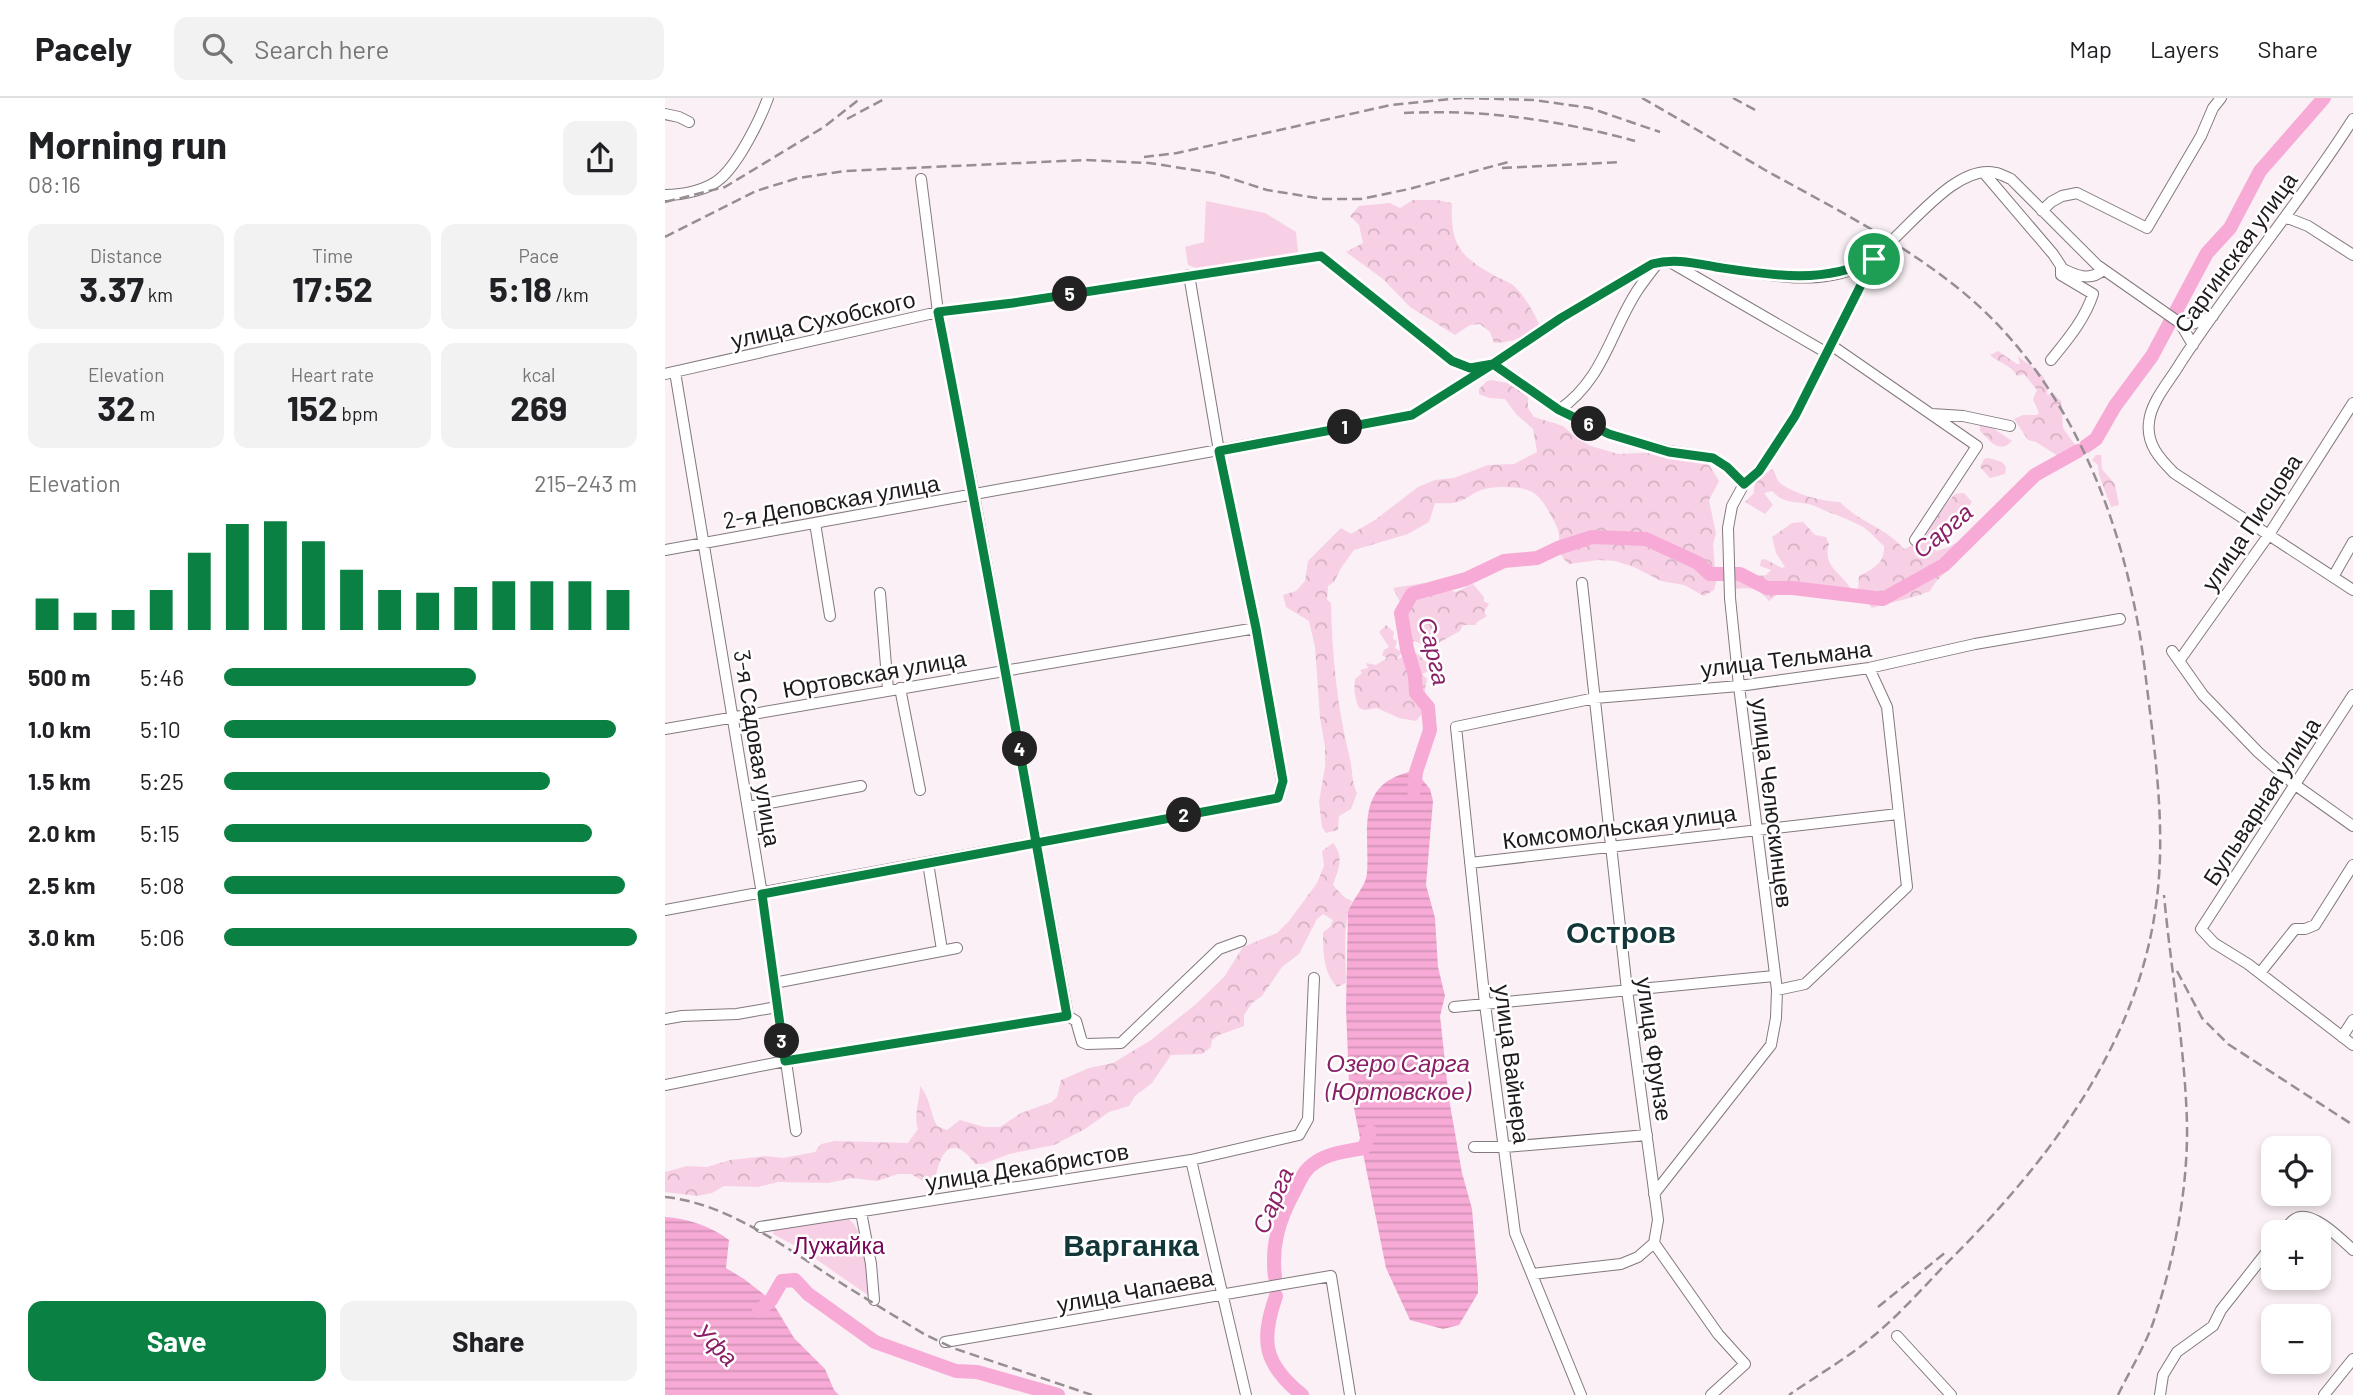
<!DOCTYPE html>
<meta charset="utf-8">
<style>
:root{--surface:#fff;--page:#f2f2f2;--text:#202124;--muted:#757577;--line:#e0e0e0;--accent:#0b8043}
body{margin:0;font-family:Barlow,sans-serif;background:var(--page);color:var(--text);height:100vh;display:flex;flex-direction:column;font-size:26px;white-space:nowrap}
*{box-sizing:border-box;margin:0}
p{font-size:23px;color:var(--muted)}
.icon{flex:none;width:38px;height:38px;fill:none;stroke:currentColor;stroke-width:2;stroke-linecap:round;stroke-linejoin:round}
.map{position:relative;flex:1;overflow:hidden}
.details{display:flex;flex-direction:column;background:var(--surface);width:665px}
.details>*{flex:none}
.buttons{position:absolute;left:1596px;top:1038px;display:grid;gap:14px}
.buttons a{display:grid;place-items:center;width:70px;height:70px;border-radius:14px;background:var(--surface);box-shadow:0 4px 10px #0003;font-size:35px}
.pin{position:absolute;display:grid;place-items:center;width:60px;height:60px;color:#fff;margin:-30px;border:4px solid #fff;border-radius:50%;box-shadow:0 2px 7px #0007}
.km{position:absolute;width:35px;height:35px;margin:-18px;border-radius:50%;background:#222;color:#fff;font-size:19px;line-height:35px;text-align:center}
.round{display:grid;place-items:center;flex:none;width:74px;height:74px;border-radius:14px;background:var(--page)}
.head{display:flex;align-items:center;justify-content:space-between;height:119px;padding:0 28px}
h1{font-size:38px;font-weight:700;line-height:52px}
.stats{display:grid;grid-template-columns:repeat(3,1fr);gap:10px;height:119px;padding:7px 28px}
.stats div{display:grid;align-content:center;border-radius:14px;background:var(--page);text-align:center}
.stats b{font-size:35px;font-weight:700}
.stats small{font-size:19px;font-weight:400}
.stats p{font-size:19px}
.chart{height:196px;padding:14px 28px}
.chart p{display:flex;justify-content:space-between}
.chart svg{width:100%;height:126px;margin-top:7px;stroke:var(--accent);stroke-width:6}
.cta{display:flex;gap:14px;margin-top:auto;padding:14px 28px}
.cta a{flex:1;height:80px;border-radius:14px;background:var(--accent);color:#fff;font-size:28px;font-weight:700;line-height:80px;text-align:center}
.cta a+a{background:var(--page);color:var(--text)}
ul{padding:0 28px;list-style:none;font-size:23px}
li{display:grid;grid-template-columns:112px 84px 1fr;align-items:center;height:52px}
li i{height:18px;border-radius:9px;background:var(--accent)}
header{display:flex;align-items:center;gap:42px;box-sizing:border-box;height:98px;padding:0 35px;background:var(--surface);border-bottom:2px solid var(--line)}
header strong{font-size:33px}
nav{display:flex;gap:38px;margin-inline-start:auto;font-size:24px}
.search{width:490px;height:63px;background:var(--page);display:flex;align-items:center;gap:18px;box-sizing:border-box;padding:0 24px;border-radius:14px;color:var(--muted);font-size:26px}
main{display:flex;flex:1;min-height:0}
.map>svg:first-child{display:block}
.forest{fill:url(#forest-crowns)}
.green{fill:#f8d0e5}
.water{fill:url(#water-rules)}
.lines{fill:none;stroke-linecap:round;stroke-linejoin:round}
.river{stroke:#f6aad5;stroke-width:14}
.minor-casing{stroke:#82797e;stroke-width:12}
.minor{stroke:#fff;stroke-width:10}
.rail{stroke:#958e92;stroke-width:2.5;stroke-dasharray:10 5;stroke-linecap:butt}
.route-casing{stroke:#fff;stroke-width:14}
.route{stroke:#0b8043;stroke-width:9}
.labels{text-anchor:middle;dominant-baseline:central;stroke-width:5;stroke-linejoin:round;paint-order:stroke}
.street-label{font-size:23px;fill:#1f1b1d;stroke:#fff}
.park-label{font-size:23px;fill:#790758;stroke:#fff}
.water-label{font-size:24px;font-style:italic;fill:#8b1f67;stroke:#fff}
.district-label{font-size:30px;font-weight:bold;fill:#133639;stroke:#fff}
</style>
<header>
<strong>Pacely</strong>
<div class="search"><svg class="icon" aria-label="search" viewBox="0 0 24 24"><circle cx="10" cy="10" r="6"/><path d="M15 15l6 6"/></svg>Search here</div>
<nav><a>Map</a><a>Layers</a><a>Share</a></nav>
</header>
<main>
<section class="details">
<div class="head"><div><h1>Morning run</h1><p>08:16</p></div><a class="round"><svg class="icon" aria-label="share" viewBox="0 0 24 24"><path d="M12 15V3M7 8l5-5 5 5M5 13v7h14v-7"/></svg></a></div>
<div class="stats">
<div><p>Distance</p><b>3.37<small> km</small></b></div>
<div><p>Time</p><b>17:52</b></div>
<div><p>Pace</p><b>5:18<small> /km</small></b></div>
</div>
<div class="stats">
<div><p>Elevation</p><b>32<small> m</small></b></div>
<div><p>Heart rate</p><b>152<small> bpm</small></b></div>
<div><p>kcal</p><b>269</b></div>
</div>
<div class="chart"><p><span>Elevation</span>215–243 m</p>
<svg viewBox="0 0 160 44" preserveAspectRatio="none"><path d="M5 44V33M15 44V38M25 44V37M35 44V30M45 44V17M55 44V7M65 44V6M75 44V13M85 44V23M95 44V30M105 44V31M115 44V29M125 44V27M135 44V27M145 44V27M155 44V30"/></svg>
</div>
<ul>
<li><b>500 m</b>5:46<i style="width:61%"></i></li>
<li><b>1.0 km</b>5:10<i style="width:95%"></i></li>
<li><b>1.5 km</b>5:25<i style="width:79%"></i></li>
<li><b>2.0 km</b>5:15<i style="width:89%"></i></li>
<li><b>2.5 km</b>5:08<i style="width:97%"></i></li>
<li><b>3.0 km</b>5:06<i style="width:100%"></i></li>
</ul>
<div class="cta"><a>Save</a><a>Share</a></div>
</section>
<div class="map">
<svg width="1688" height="1297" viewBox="0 0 1688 1297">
<defs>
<pattern id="forest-crowns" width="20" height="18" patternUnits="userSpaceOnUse" patternTransform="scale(1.75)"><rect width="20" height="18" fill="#f8d0e5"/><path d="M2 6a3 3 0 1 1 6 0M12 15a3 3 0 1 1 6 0" fill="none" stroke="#d4b2c4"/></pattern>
<pattern id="water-rules" width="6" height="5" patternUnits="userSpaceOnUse" patternTransform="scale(1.75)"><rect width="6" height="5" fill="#f6aad5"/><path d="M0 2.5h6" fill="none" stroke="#d292b6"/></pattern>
</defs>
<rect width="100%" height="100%" fill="#faf0f5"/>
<path class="forest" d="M748,102h24l15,3c-2,44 9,54 45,74 6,3 15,6 19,11 11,11 20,28 26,43l-2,-2c-15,8 -28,13 -46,14l-4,-11 -10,-8 -10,1 -15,10 -45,-28 -27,-28 -37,-27 17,-9 -4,-18 -9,-9 9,-10 31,-3 10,5z
M1333,253l19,13h3l-2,-8c14,13 31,15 29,39l7,-1 7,7 2,27 15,21 -1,4 -11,8 -30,-19 -8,-2 -14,-21 9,-4h14l2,-2 -6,-14 4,-9 -13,-16 -7,2c-5,-11 -19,-13 -27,-21z
M827,282l15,3 21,13v12l6,9 29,9 16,14 12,6 27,8 42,-2 36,7 13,6 10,16 -10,19 7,34 -3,10 3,39 -2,7 -10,6 -20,-11 -23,-4 -27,-14 -19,-6 -17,-1 -29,4c-17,-13 -5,-25 -13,-39 -6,-11 -14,-29 -26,-34 -11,-5 -38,-5 -49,-1 -8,3 -15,10 -24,12 -7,2 -15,1 -22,1l-6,19 -21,12 -54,16 -13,18 -7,14 -6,4 -1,14 4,3c1,52 6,102 18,152 4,13 2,26 8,38l-6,16 -12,7 -1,14 -12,3 -4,-6 -3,-25 6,-35v-20l-5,-29 -5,-71 -6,-26 -23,-14 -3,-12 13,-4 9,-10 3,-20 33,-33 10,6 24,-14 43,-33 17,-7 19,-2 34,-13 26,-1 23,-12 -4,-23 -17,-15 -11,-15 -16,-1 -10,-4v-5l8,-8z
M1320,325l27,18c-14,14 -22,-1 -32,-10v-5z
M1431,357h5l1,14 13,15 4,21 -8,2 -12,-32 -1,-10 -6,-5z
M1324,360l13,4 4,5 -1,7 -15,4 -10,-11 4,-8z
M1108,371c3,5 3,11 8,15 17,11 39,17 59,18 19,20 46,26 64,47 25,-9 33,-37 51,-55l9,-1 8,9c-3,4 -7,10 -11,14 -11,10 -30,13 -29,32l5,3 12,-4 12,-7 6,5c-8,24 -27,26 -37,46 -18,8 -39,11 -58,17l-14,-16 1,-16c14,-7 26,-13 25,-30 -7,-6 -13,-14 -21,-19 -14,-8 -31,-13 -46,-20 -18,-8 -30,0 -45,-16l-8,2 9,12 -8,9 -20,-12 9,-9c-2,-12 10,-19 19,-24z
M1138,424l12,13 11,2 3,7c-8,25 18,30 25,52 -19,9 -20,2 -36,-4l-13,2 -6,-2 -3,-7h-7l-20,16c-10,-12 -16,-14 -33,-12l-2,-3 2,-10 4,-2 7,3 19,-2 5,-5 -11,-4 1,-6 4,-1 17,9 3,-1 -9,-14 -4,-16 20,-14z
M759,485l6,7 -10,5 -1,4 30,-9 7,2 17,-8 11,13v4l5,3 -5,8 3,4 -10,6 -1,3h-13l-3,6 -31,17c-6,-1 -5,-3 -10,-5 -6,-3 -9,0 -12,-8h-7l-1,-11 7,-1v-17l-6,-4 -7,-14z
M721,527l8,7 -1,7 4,2 -2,7 7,4 -5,7 20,-6 13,13 -1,5 -7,3 5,5 -2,11 3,17 -12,14 -17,-3 -22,-10 -12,2 -6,-2c-5,-11 -5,-20 -4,-29l7,-6 -2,-3 8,-2 -2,-5 10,2 11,-7 -5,-3 2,-5 5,-3 -10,-15z
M668,745c12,14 5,27 0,42l11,12 8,4c-10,25 -6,55 -6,82l-9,4c-14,-15 -14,-36 -14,-55l7,-5 3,-7 -10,-6 -6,5 -18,35 -17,13 -20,29 -10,7 -8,12v11l-25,9 -7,5 -1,7 -9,7 -31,1 -19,28 -17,13 -6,10 -20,6 -24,17 -31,16 -45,9 -26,10h-8c-19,-27 -33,-18 -39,11l-13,6 -12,-7h-13l-21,7 -25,-3 -24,5 -50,-1 -20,5 -34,-1 -12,7 -15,3 -32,-4v-20l22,-6 20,1 23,-7 36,-4 17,2 32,-6 6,-8 14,-3 73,2 10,-14c-5,-13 2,-29 2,-43 10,11 10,27 17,40l10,4 13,-10 24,7h16l21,-14 31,-11 5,-5 4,-17 28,-12 24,-5 38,-23 45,-36 28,-27 19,-30 34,-14 12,-12 28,-38 7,-17 -2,-15z"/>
<path class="green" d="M541,103l59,12 31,19 2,20 -102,16 -8,-3 -3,-18 19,-5z
M184,1121c17,14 23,57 20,77l-66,-46 -30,-16 1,-6z"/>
<path class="water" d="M744,674h7l14,17 3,12 -7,84 9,33 3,49 7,29 -5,20 9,83 13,74 10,36 6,72v12l-19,32 -16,4 -33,-9 -24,-52 -37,-185 -3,-75 2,-96c4,-13 18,-25 19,-39 3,-40 -13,-87 42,-101z
M0,1119c22,1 47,10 64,23l-3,28 18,11 27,21 23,38 31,31 9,21 5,5h-174z"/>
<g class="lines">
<path class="river" d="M1421,348l10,-7 19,-33 37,-50 55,-103 23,-25 30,-57 64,-73
M749,693l2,-19 14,-42 -2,-23 -12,-14 -1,-17 -8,-27 -6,-36 11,-19 54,-15 38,-18 33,-3 21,-10 34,-11 54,2 52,24 12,11h30l27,14h26l90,11 61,-34 91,-90 43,-24
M610,1179c-4,-32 4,-57 19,-85 6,-11 10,-23 22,-30 13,-9 32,-11 48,-14l6,-17
M611,1198c-16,46 -12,68 26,99
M94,1213l12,-11 11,-19 13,-1 13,14 67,48 81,29 21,1 81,23"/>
<g class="minor-casing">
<path id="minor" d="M0,16l14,3 10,5
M1688,21c-53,84 -118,160 -172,243 -11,19 -30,39 -32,60 -3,22 11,37 25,51l179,117
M1319,75l69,81 8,12v9l32,19c-8,25 -25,45 -42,66
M256,81l17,133 36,183 94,521
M0,97c18,0 43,-5 56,-17 18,-16 39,-58 47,-80
M1377,113l9,-9 11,-6 15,-3 70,35 54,-92 12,-28 8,-10
M1620,119l23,9 45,29
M1005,164l157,91
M1396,170c14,7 29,14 42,2
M1515,225l12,1 21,-8
M1166,247l146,101 -62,94
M10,274l87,522 34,237
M0,276l273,-62 75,-9 308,-47 131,105 18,7 23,-4 66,46 50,24 60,17 44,7 14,9 17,17
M894,312c44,-30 51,-77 78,-119 6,-9 13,-18 20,-27
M1267,316l31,2 47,10
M150,425l15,93
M0,452l747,-135 81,-51 68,-46 91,-54c22,-5 42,-1 63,2 45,8 100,21 143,1 38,-17 92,-106 138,-94 5,1 10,4 15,6l86,86 83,58 13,22
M1668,479l20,-35
M917,485l45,407 31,230 -4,23 64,91 27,30 -34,31
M215,495l8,97
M1507,553l31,44 55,57 36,32 59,42
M1514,563l89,-125 85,-133
M235,590l20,102
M1688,597l-152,234 13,14 34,21 105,81
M0,631l591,-101
M83,709l113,-21
M263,765l14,87
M805,765l428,-49
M0,812l613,-112 4,-17 -26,-153 -37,-177 -30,-176
M1595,875l35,-44h10l10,-4 38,-60
M109,885l183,-35
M1112,892l28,-6 102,-97 -20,-180 -18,-39
M789,909l320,-31
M0,921l17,-3 55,-2 40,-7
M1677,939l11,-17
M0,987l120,-24 283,-45 8,5 6,21 5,2 34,-1 98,-94 22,-8
M809,1049h31l142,-12
M526,1062l55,235
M989,1096l117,-149 5,-27 1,-28 -38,-304 -9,-88 -2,-70 4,-22 12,-22 15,-13 36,-55 78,-157
M196,1114l10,52 3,36
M95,1129l431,-67 108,-25 9,-16 6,-141
M1618,1134c3,-4 7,-10 12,-13 16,-11 47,21 58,31
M867,1176l89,-10 17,-7 16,-14
M1232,1238l54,59
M280,1244l386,-66 19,119
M916,1297l-66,-162 -30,-229 -29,-277 139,-29 144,-12 130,-18 106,-24 145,-25
M1495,1297l3,-20 14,-23 36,-26 8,-16 52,-66
M1659,1297l29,-36"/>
</g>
<use href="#minor" class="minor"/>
<path class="rail" d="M799,0l70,2 56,8 70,24
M977,0c41,23 82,48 123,72 81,45 173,90 236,158 86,93 129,219 144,343 9,76 22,157 11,234 -19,144 -113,263 -213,362 -23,24 -46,50 -72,71 -25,21 -55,38 -82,57
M1068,0l26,14
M739,15c78,-4 156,7 231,28
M182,21l39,-21
M479,59l33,-4 214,-48 71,-7
M837,70l118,-6
M0,104l60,-15 99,-60 37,-29
M0,139l91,-46 42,-13 47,-7 240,-11 64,3 65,10 53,17 56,9h38l48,-10 103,-28
M1512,873l25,47 26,26 125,81
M0,1099c61,6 117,48 168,81 30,19 60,37 91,56l29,14 139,47
M1213,1209l68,-55
M1453,1297c11,-23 26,-47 35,-72 21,-62 35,-133 34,-199 -2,-77 -16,-153 -23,-229"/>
</g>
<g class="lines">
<g class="route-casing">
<path id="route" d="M1209,161c-50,26 -105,16 -158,8 -22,-4 -42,-9 -64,-3l-91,54 -68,46 -81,51 -193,36 37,177 27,153 -5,17 -516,96 23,167 282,-45c-42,-235 -83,-470 -129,-704l75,-9 308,-47 131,105 18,7 23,-4 66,46 50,24 60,18 44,6 14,9 17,17 15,-13 36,-55 79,-157"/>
</g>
<use href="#route" class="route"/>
</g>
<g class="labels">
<g class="street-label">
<text transform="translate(1570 154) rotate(-54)">Саргинская улица</text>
<text transform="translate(158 221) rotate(-13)">улица Сухобского</text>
<text transform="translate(166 403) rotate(-10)">2-я Деповская улица</text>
<text transform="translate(1586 424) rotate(-56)">улица Писцова</text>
<text transform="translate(1121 560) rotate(-7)">улица Тельмана</text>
<text transform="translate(209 575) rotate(-10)">Юртовская улица</text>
<text transform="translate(93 650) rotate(81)">3-я Садовая улица</text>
<text transform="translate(1596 703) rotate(-57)">Бульварная улица</text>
<text transform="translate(1108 705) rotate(83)">улица Челюскинцев</text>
<text transform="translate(954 728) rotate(-7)">Комсомольская улица</text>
<text transform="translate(990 951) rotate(82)">улица Фрунзе</text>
<text transform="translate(848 966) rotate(83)">улица Вайнера</text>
<text transform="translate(362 1068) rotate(-9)">улица Декабристов</text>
<text transform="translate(470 1192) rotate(-10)">улица Чапаева</text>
</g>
<g class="park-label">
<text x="174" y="1147">Лужайка</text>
</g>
<g class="water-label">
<text transform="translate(1277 432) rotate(-40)">Сарга</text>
<text transform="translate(770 553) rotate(77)">Сарга</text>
<text x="733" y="964">Озеро Сарга<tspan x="733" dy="28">(Юртовское)</tspan></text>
<text transform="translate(607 1102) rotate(-67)">Сарга</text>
<text transform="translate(52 1246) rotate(45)">Уфа</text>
</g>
<g class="district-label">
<text x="956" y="833">Остров</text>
<text x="466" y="1146">Варганка</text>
</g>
</g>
</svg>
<div class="buttons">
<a><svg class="icon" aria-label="locate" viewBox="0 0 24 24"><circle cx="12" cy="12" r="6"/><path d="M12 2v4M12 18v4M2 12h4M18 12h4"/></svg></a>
<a>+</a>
<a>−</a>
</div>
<div class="pin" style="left:1209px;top:161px;background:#1e9e55"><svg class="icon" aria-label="arrive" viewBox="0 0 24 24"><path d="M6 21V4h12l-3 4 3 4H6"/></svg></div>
<b class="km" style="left:680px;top:329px">1</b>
<b class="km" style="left:519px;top:717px">2</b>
<b class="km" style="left:117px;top:943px">3</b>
<b class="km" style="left:355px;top:651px">4</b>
<b class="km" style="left:405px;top:196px">5</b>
<b class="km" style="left:924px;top:326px">6</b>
</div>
</main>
